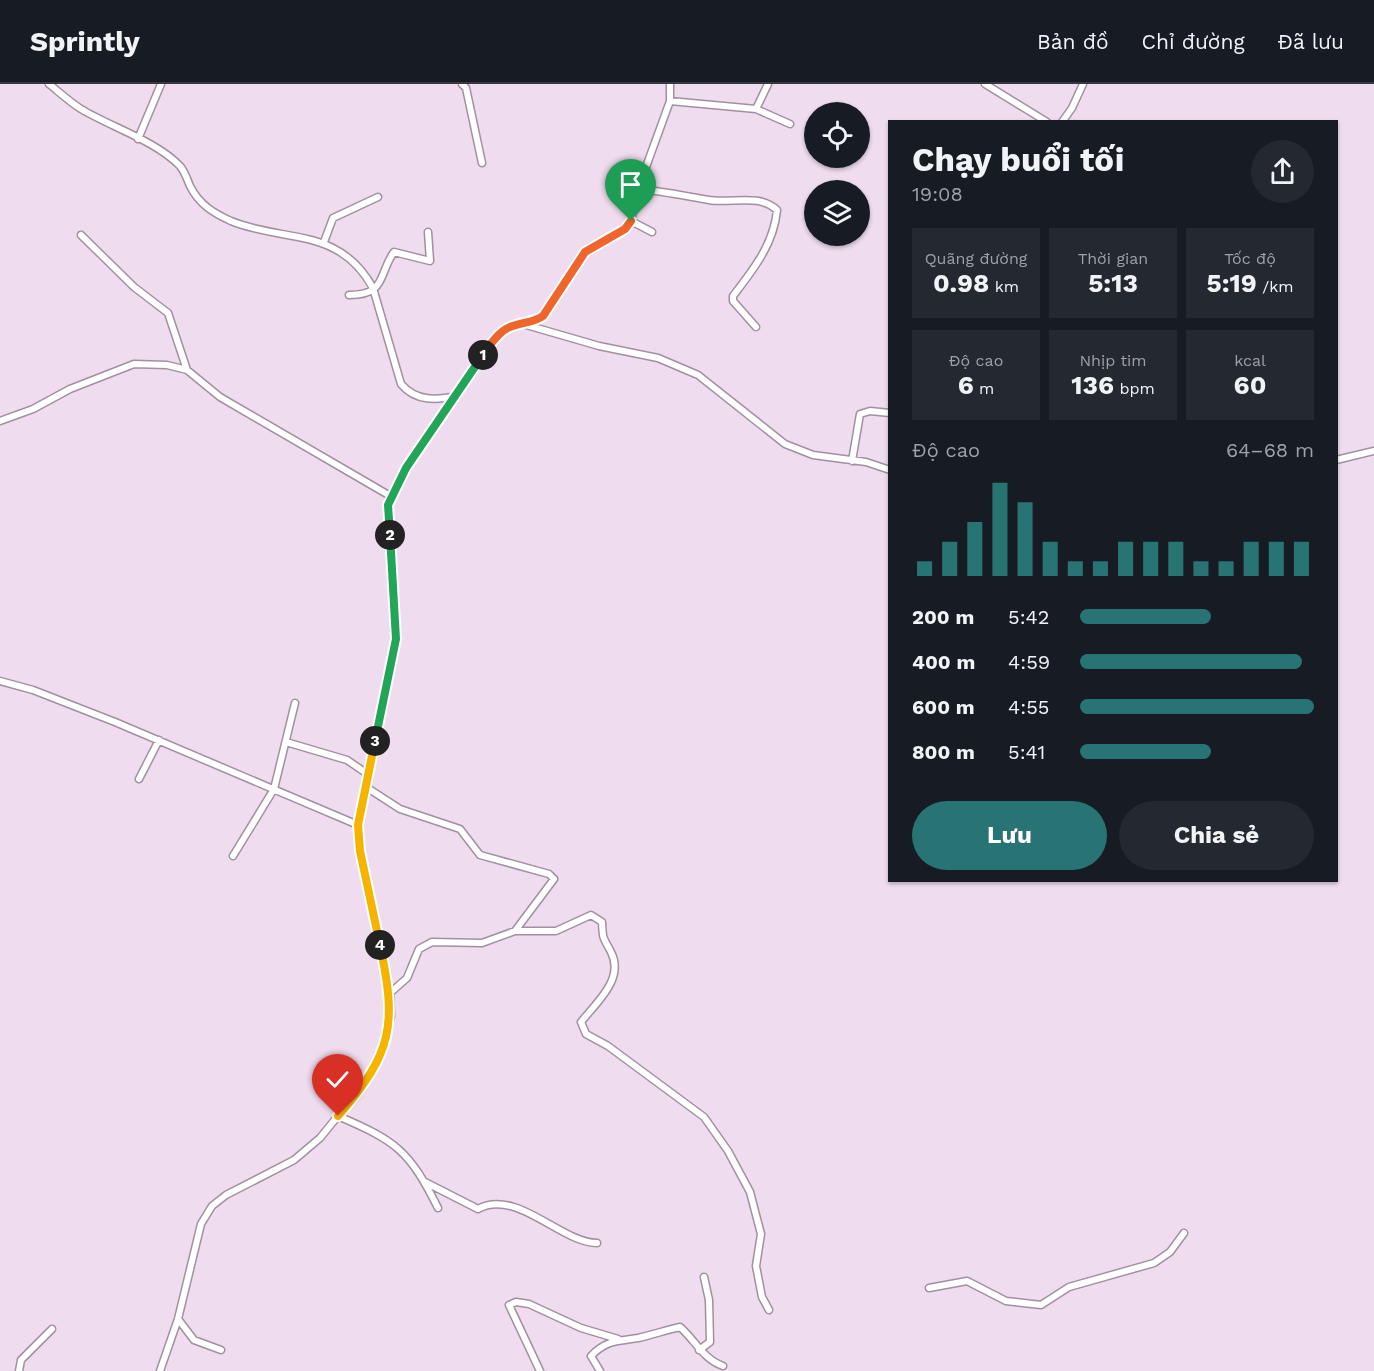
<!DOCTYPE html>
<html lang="vi">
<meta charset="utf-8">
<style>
:root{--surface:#171b24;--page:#242831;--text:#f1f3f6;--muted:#9ea1a6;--line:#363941;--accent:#287373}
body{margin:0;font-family:"Work Sans",sans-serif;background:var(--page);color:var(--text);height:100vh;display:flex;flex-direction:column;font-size:22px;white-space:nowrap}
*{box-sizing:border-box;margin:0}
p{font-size:20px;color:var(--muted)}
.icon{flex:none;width:33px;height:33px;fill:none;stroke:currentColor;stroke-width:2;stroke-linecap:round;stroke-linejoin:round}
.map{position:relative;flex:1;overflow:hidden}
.panel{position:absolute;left:888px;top:36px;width:450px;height:762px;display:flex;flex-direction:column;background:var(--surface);border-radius:0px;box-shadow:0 2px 4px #0004}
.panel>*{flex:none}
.fabs{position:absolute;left:804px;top:18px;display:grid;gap:12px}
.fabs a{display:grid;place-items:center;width:66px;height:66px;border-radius:50%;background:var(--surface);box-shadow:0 2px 4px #0004;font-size:30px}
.pin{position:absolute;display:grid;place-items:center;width:51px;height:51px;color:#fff;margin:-62px -26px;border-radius:50% 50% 50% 0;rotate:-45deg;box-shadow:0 0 6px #0007}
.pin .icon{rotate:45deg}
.km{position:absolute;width:30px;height:30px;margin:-15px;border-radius:50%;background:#222;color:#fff;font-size:16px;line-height:30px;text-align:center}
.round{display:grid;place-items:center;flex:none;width:63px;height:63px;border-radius:32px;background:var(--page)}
.overview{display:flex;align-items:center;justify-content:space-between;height:102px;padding:0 24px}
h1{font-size:33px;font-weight:700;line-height:45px}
.metrics{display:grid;grid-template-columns:repeat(3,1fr);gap:9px;height:102px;padding:6px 24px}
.metrics div{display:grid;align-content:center;border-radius:0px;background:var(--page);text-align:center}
.metrics b{font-size:26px;font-weight:700}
.metrics small{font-size:16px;font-weight:400}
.metrics p{font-size:16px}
.chart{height:168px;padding:12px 24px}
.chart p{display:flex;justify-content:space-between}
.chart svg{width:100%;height:108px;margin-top:6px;stroke:var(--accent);stroke-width:6}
.primary-button{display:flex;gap:12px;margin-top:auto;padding:12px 24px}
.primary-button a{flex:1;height:69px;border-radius:36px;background:var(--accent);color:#fff;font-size:24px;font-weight:700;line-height:69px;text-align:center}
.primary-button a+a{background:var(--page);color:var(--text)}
ul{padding:0 24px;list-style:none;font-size:20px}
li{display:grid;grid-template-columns:96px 72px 1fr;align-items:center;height:45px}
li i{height:15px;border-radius:8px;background:var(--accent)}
header{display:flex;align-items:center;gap:36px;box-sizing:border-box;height:84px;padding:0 30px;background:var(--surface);border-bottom:2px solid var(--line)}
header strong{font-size:28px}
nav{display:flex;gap:33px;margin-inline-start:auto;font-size:21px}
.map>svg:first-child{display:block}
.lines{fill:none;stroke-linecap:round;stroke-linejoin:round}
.minor-casing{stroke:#a290a0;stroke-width:9}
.minor{stroke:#fff;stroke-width:6}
.split-1-casing{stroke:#fff;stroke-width:12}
.split-2-casing{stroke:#fff;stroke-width:12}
.split-3-casing{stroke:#fff;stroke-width:12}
.split-4-casing{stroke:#fff;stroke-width:12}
.split-5-casing{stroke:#fff;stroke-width:12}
.split-1{stroke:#f0652b;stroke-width:8}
.split-2{stroke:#22a559;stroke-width:8}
.split-3{stroke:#22a559;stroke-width:8}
.split-4{stroke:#f5b400;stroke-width:8}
.split-5{stroke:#f5b400;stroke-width:8}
</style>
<header>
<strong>Sprintly</strong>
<nav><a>Bản đồ</a><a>Chỉ đường</a><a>Đã lưu</a></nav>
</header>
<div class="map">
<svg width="1374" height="1287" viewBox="0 0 1374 1287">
<rect width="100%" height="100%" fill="#efdcee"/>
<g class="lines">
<g class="minor-casing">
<path id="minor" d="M49,0c10,8 21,18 32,25 30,18 75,32 99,57 5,6 7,13 10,20 9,18 23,27 41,35 53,22 108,5 142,67l28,96c15,18 36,16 56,12
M462,0l4,4 16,75
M985,0l62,38
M670,17l86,8 34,15
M756,25l12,-25
M1062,38l10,-14 11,-24
M138,55l23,-55
M638,105c24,2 47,7 71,11 22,4 50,-7 68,10 -3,34 -24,60 -44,86v5l23,26
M631,137l21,11
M81,151l53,52 34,26 19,57
M324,158l9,-24 45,-21
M349,211c38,0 29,-21 45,-43l36,9 -2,-29
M523,240l76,22 59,12 40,17 87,69 28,11 53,7 24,8
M0,337l33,-12 37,-20 64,-25 33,1 20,5 33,27 172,100
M1336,376l38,-9
M852,377l8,-47 10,-3 20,2
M0,597l33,9 82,32 243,103
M286,658l61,18 22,15
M139,695l20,-39
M366,703l34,22 60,20 20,26 69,19 5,5 -39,52h41l35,-16 11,7c1,20 1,14 9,30 14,27 -15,51 -30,70l5,12 22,12 96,71 24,34 22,41 11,42 -5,32 6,31 7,13
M233,772l41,-67 21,-86
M390,909l17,-15 12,-29 13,-7 50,1 33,-12
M338,1032c58,25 71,34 100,92
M425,1098l53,27c39,-21 83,34 119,34
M929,1204l38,-7 39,20 35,4 28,-18 85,-24 16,-11 14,-19
M178,1235l16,21 27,10
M699,1266l11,-8 -1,-42 -5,-23
M19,1287l2,-11 31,-31
M160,1287l18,-52 23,-95 11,-18 14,-11 68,-35 26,-22 48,-59 14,-29 9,-34 -1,-23 -30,-142 -2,-26 38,-186 -8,-134 19,-38 82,-122 20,-18 27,-6 7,-5 42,-64 40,-23 6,-8 7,-32 32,-88v-17
M540,1287l-31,-66 7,-3 13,2 52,24 37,11
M600,1287l-9,-15c15,-16 27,-15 47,-18 14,-3 28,-8 42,-11 15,13 23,32 43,39"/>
</g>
<use href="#minor" class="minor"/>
</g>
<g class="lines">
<g class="split-1-casing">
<path id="split-1" d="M483,271c6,-9 16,-24 27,-28 12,-5 23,-4 33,-11l42,-64 40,-23 6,-8"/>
</g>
<g class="split-2-casing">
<path id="split-2" d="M390,451l-2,-30 18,-37 77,-113"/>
</g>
<g class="split-3-casing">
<path id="split-3" d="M375,657l21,-102 -6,-104"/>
</g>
<g class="split-4-casing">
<path id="split-4" d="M375,657l-17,84 2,26 20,94"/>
</g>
<g class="split-5-casing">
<path id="split-5" d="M338,1032c55,-64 59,-90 42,-171"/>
</g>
<use href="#split-1" class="split-1"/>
<use href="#split-2" class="split-2"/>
<use href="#split-3" class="split-3"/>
<use href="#split-4" class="split-4"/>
<use href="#split-5" class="split-5"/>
</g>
</svg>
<div class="fabs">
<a><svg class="icon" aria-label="locate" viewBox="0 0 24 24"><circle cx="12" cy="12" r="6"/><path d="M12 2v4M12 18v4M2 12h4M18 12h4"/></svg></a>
<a><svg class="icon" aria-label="layers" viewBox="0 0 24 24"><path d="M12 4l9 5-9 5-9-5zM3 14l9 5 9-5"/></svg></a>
</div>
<div class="pin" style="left:631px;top:137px;background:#1e9e55"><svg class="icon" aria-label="arrive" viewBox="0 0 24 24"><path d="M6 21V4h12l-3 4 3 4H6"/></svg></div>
<div class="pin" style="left:338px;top:1032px;background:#d93025"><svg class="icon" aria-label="check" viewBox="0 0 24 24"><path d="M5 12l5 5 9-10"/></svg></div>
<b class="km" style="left:483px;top:271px">1</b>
<b class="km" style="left:390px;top:451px">2</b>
<b class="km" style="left:375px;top:657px">3</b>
<b class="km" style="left:380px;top:861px">4</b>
<section class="panel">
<div class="overview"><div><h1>Chạy buổi tối</h1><p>19:08</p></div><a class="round"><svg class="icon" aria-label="share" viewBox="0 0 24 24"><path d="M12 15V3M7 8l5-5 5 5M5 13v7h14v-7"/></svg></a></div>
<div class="metrics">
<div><p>Quãng đường</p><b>0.98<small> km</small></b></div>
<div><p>Thời gian</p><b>5:13</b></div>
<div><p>Tốc độ</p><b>5:19<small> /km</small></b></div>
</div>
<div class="metrics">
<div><p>Độ cao</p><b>6<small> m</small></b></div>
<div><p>Nhịp tim</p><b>136<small> bpm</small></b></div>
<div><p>kcal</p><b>60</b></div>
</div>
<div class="chart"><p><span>Độ cao</span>64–68 m</p>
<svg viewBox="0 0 160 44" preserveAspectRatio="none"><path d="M5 44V38M15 44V30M25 44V22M35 44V6M45 44V14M55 44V30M65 44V38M75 44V38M85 44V30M95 44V30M105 44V30M115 44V38M125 44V38M135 44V30M145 44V30M155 44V30"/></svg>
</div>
<ul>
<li><b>200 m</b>5:42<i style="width:56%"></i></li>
<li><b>400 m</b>4:59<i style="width:95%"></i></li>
<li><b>600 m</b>4:55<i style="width:100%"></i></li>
<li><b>800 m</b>5:41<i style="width:56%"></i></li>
</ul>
<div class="primary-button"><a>Lưu</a><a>Chia sẻ</a></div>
</section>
</div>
